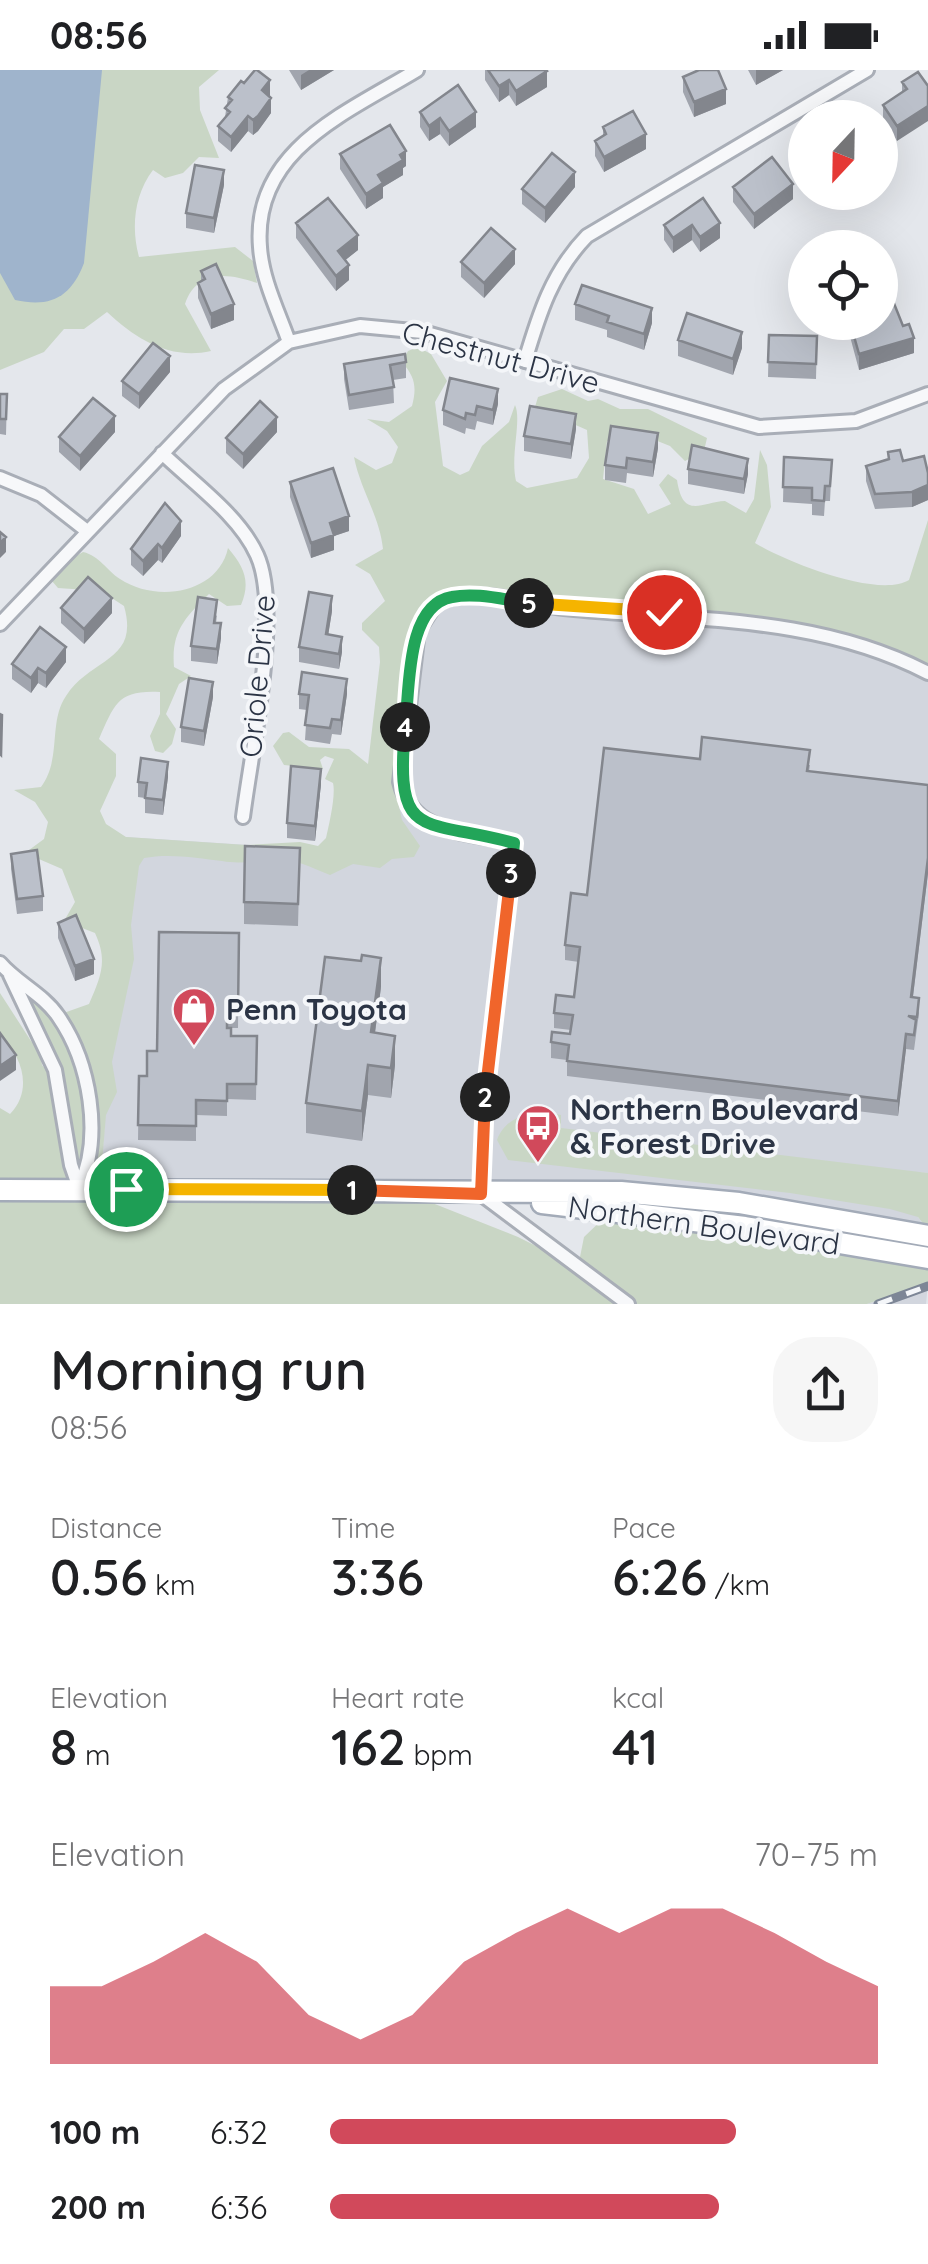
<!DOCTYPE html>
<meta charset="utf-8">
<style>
:root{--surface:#fff;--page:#f6f6f6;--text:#202124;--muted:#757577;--accent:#d1495b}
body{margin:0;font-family:Quicksand,sans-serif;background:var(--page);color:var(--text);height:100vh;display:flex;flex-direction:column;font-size:38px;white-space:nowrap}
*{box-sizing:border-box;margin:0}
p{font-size:32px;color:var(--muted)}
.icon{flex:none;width:55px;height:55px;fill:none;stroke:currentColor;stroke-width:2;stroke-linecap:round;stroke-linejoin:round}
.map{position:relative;height:1234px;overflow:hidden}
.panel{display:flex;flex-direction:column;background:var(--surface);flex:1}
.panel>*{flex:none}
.needle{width:65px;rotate:202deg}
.buttons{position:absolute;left:788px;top:30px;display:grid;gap:20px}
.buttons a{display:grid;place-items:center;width:110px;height:110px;border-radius:50%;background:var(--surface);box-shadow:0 10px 40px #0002;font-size:50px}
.pin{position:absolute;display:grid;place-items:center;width:85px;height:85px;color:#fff;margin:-42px;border:5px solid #fff;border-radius:50%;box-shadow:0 2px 10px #0007}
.km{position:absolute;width:50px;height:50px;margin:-25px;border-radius:50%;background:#222;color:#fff;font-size:28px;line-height:50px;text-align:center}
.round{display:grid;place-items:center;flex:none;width:105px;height:105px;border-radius:40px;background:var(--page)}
.overview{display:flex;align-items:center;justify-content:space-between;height:170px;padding:0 50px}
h1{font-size:55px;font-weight:600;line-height:75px}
.stats{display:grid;grid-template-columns:repeat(3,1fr);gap:15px;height:170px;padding:10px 50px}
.stats div{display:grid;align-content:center}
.stats b{font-size:50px;font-weight:600}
.stats small{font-size:28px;font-weight:400}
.stats p{font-size:28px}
.chart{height:280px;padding:20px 50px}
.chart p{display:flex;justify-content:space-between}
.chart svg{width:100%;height:180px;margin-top:10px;fill:var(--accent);opacity:.7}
ul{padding:0 50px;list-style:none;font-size:32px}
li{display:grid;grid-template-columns:160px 120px 1fr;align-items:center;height:75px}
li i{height:25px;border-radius:12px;background:var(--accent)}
.status{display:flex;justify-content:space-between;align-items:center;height:70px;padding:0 50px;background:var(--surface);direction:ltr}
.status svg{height:28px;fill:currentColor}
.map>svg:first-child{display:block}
.built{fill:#d2d6de}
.green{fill:#c9d6c5}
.water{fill:#9fb4cc}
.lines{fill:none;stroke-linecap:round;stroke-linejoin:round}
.street-casing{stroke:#a9aeb7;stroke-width:18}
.primary-casing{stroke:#a3abb8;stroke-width:25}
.street{stroke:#f7f8fa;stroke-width:12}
.primary{stroke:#fff;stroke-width:20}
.rail-casing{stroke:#7d8696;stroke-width:9}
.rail{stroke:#f4f6f9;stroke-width:5;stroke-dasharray:15;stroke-linecap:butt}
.wall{fill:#a1a5ae}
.shaded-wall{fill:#83868d}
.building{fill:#bbc0ca;stroke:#83868d;stroke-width:2.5}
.split-1-casing{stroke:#fff;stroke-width:20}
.split-2-casing{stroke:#fff;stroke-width:20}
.split-3-casing{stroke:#fff;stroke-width:20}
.split-4-casing{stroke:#fff;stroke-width:20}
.split-5-casing{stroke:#fff;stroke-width:20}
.split-6-casing{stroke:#fff;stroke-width:20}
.split-1{stroke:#f5b400;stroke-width:12}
.split-2{stroke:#f0652b;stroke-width:12}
.split-3{stroke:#f0652b;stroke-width:12}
.split-4{stroke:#22a559;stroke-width:12}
.split-5{stroke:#22a559;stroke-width:12}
.split-6{stroke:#f5b400;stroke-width:12}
.labels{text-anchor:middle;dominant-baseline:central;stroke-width:8;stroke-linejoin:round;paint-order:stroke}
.street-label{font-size:30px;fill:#2b3445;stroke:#f4f6f9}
.poi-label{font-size:30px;font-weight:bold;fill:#2b3445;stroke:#f4f6f9;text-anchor:start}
</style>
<div class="status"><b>08:56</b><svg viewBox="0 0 49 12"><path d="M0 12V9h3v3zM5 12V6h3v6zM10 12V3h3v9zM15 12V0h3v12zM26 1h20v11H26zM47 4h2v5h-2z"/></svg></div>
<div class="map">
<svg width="928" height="1234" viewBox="0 0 928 1234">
<rect width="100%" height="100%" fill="#e4e7ec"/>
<path class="built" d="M446,528l375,36 107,39v500l-22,-1 12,45 10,13 -189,-27 -639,-15 26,-351 232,15 60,-221z
M928,1213l-2,21h-59z"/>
<path class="green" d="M0,0h219l-20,17 1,23 19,48 -20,-1 -16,16 -18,5 -12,-8c-19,25 -22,58 -14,87l96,-10 18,14 4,22c-29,-10 -60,-14 -72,21l26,47c-41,9 -74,-11 -104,-39l-23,17h-20l-20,23 -44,18z
M418,277l13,7 16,27 -12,21 8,64 17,9 9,-4 13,-25 27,-24 6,-17c7,15 -5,50 1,76l11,7 50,-10 12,-20 -2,-28 -52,-23 3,-10 24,-8 26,12 10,-2 22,10h28l59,29 -3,13 -19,10 -15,-15 -15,-6 -48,1 -4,38 31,10 14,25 23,-10 -12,-19 9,-11 9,6c6,40 24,22 48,21l21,12 8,-14 6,-49 7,15 4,42 -16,36c29,18 123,56 154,37l19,-60v153l-107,-39 -370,-37 -33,34 -20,171 4,18 18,26 -6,11 -22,2 -12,9 -27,-4 -23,11c-15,-6 -28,-13 -45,-15 -21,-1 -42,5 -63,1 -24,-3 -53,-8 -78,-3l-5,8 -8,59 3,34 -22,103 5,30 -11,23 -6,73 307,5 111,44 60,30 6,-30 25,-24 319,46v24l-61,21h-867v-196l10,6c23,-23 13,-59 -10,-77v-44l31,48 9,7 2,17 6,7 7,-2 -45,-95 48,40 31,-11c12,-28 19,-43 6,-71l-31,-12 11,-19 -13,-33 -37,-16 19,-14 4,-17 -13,-20 -21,-12 27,-3c21,-28 7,-65 25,-91 25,-39 74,-34 58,-90l-23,-15 -43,-3 -6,-7 5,-14 26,-15c17,4 23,18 37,27 36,24 98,15 108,-31 16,19 23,33 13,57l-14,1 -18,-12c-24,24 -38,37 -35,73l17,9 -12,8 -13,30 10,15 -4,15 -9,9 -8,-2 -5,-15 10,-22v-22c-42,-2 -45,11 -61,47l17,15v22l-16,35 6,13 20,13 120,8 54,-3 18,4 8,-8c3,-13 10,-43 7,-55l-8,-4 9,-20 -9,-3 -5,4 3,9 -39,-4 -11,-19 10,-13 6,-1 20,15 40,2 19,15 12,-102 -1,-15 -17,-17v-7l23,-22 -15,-27 -15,-9 28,-16c-3,-32 -23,-60 -29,-92l22,13 16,-7 6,-16 -11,-16 -20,-12 22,3 23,-16c5,-19 3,-29 -10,-44l6,-11z
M546,1042l15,3v13l367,45v57l-10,-13 -28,-8 -100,-16 -282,-33 -11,-20c8,-22 29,-27 49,-28z"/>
<path class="water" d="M0,0h102l-18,193c-13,34 -33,45 -69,37l-15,-27z"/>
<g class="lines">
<g class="street-casing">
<path id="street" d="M289,272c-11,-31 -27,-63 -29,-95 -8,-97 88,-135 157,-177
M525,291c14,-47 27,-89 62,-125l280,-166
M162,383c31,30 77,62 95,102 25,55 -6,198 -14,262
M0,408l41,17 46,36
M0,554l224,-235 65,-47 71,-16 63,6 336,95 97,-6 72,-27
M0,893c17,20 43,31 58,53 32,46 45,121 21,172l-8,-23 -16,-95 -45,-95
M628,1234l-147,-110 3,-84 30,-267c-46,-12 -101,-7 -114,-61l18,-151 18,-28c37,-18 89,1 128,5 123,13 251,6 364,65"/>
</g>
<g class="primary-casing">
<path id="primary" d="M0,1120l621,2 118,11 189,33
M542,1133l203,24 183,31"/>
</g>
<use href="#street" class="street"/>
<use href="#primary" class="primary"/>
<g class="rail-casing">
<path id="rail" d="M878,1234l50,-18"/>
</g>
<use href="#rail" class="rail"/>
</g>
<path class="wall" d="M289,0h45l-33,20z
M485,0h61l1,17 -31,19 -7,-11 -10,7 -14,-22z
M748,0h35l-27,15z
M918,2l-21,69 -14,-21v-15l19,-13v-10z
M683,7l43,27 -32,13 -11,-25z
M270,25l1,18 -13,18 -5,4 -5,-4 -17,21 -13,-11v-15l7,-9 3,-20z
M420,42l56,15 -27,19 -9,-12 -11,7 -9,-14z
M603,57l43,22 -42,23 -9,-16v-15l8,-5z
M340,84l66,12 -3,2v7l-20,12v11l-17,11 -26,-40z
M224,115l-10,48 -28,-5v-15z
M575,117l-30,36 -23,-19v-15z
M733,117l60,12 -39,30 -21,-27z
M703,128l17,40 -20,14 -8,-12 -19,13 -9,-13v-15z
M296,153l62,27 -13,10 4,20 -13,11 -40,-53z
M461,192l54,2 -31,34 -23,-21z
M201,201l33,49 -23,9 -13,-31v-15l3,-2z
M575,234l77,19 -8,27 -37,-13v-7l-32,-10z
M848,252h32l34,31 -55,17 -11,-41z
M769,265l48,1 -1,43 -48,-2z
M678,270l64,8 -9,27 -55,-19z
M406,292v16l-13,2 1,23 -45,7 -5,-31v-15z
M170,302l-31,37 -17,-13v-15z
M0,324h7l-1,41 -6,-1z
M498,334l-5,21 -16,-4 -2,9 -9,-2 -1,6 -22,-9v-15z
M576,359l-5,30 -47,-8v-15z
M115,362l-35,39 -21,-19v-15z
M277,362l-34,37 -17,-16v-15z
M658,378l-5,29 -26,-4 -1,10 -21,-3v-15z
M888,382l40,21v27l-16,7 -37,2 -9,-28v-15l22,-6z
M784,387l48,3 -2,41h-5l-1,15 -12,-1v-11l-29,-2z
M688,399l60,5 -4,20 -56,-10z
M290,412l59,49 -15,5v14l-23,8 -21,-61z
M181,466l-19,27 -4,-3 -15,16 -12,-11v-16z
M61,538l51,5 -28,31 -23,-21z
M332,541l-4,24 14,17 -3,17 -40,-7v-15z
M217,545l-1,8 5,15 -4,26 -26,-3v-15z
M66,592l-20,26 -8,-5 -7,10 -19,-14v-15z
M299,624h48l-6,41 -9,-1 -2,10 -25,-4 2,-30 -8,-1z
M213,627l-9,49 -23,-4v-15z
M700,689l110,6 -1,6 119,14v88l-15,124 6,16 -5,37 -8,-1 -8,67 -331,-40v-16l-16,-2v-16l19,-8 1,-4 -17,-2v-15l20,-16 5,-35 -14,-2v-15l22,-50z
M168,707l-5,38 -18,-2v-15l-7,-1v-15z
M321,714l-6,57 -28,-3v-15z
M300,778l-2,78 -54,-2v-22z
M11,784l32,42v15l-26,3 -6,-45z
M58,853l36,51 -19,7 -17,-43z
M239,863l-1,95h-11l4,8h26l-1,64 -29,-1v17l-31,-1v26l-58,-1 1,-64h8l10,-25z
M381,917l-6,46 20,32 -4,33 -23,-3 -6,46 -56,-8v-30z"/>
<path class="shaded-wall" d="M309,0h25l-33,20v-15z
M756,0h27l-27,15z
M547,1v16l-31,19v-15z
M270,10v15l-8,10v-15z
M509,10v15l-10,7v-16z
M726,19v15l-32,13v-15z
M271,28v15l-13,18 -5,4v-15z
M928,36v15l-31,20v-15z
M476,42v15l-27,19v-15z
M248,46v15l-17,21v-15z
M440,48v16l-11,7v-15z
M646,64v15l-42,23v-15z
M406,81v15l-3,2v7l-20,12v11l-17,11v-15l12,-19z
M224,100v15l-10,48v-15z
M575,102v15l-30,36v-15z
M793,114v15l-39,30v-15z
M720,153v15l-20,14v-15z
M692,155v15l-19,13v-15z
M358,165v15l-20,16v-15z
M515,179v15l-31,34v-15z
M349,195v15l-13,11v-15z
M234,234v16l-23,9v-15z
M652,238v15l-8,27v-16z
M742,262v16l-9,27v-16z
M914,268v15l-55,17v-16z
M170,286v16l-31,37v-15z
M498,319v15l-5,21v-15z
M576,344v15l-5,30v-15z
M115,346v16l-35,39v-15z
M277,347v15l-34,37v-15z
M658,363v15l-5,29v-15z
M748,389v15l-4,20v-15z
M928,415v15l-16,7v-15z
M349,446v15l-15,5v14l-23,8v-15l19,-20z
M181,451v15l-19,27v-15z
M6,467v15l-6,6v-15z
M158,474v16l-15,16v-15z
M332,526v15l-6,38v-15z
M112,528v15l-28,31v-15z
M221,553v15l-4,26v-15z
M342,567v15l-3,17v-15z
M66,577v15l-20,26v-15z
M38,598v15l-7,10v-15z
M347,609v15l-6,41v-15z
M213,612v15l-9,49v-15z
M168,692v15l-5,38v-15z
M321,699v15l-6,57v-15z
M928,788v15l-17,139v-15z
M381,888v29l-10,75v-30z
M94,889v15l-19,7v-15z
M906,964v15l-8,67v-15z
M395,966v29l-4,33v-30z
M16,985v15l-16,11v-15z
M368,995v30l-6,46v-30z"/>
<path class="building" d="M255,0h2l13,10 -8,10 9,8 -13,18 -5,4 -5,-4 -17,21 -13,-11 12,-14 -5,-4 7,-8 -4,-3 13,-16 3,2z
M488,0h58l1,1 -31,20 -7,-11 -10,6z
M699,0h19l8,19 -32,13 -11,-25z
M918,2l10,14v20l-31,20 -14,-21 24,-16 -5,-7z
M458,15l18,27 -27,19 -9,-13 -11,8 -9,-14z
M633,41l13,23 -42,23 -9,-16 11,-7 -3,-7z
M390,55l16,26 -6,4 3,5 -25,15 5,8 -17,11 -26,-40z
M552,83l23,19 -30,36 -23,-19z
M772,87l21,27 -39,30 -21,-27z
M195,95l29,5 -10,48 -28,-5z
M328,128l30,37 -20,16 11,14 -13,11 -40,-53z
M703,128l17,25 -20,14 -8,-12 -19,13 -9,-13z
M491,158l24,21 -31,34 -23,-21z
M216,194l18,40 -23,10 -13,-31 7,-4 -4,-8z
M582,215l70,23 -8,26 -37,-12 2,-6 -34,-12z
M891,226l12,30 6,-2 5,14 -55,16 -9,-32h30v-22z
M687,243l55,19 -9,27 -55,-19z
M769,265l48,1 -1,28 -48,-2z
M153,273l17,13 -31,38 -17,-13z
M405,284l1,8 -16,3 4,22 -45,8 -5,-31z
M450,308l48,11 -5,21 -16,-4 -2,9 -9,-2 -1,6 -22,-9z
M0,324h7l-1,25h-6z
M93,328l22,18 -35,40 -21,-19z
M260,331l17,16 -34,37 -17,-16z
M530,336l46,8 -5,30 -47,-8z
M611,356l47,7 -5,29 -26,-4 -1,10 -21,-3z
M692,375l56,14 -4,20 -56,-10z
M900,380l3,11 21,-5 4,17v12l-16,7 -37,2 -9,-28 23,-7 -1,-7z
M784,387l48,3 -2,26h-5l-1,15 -12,-1v-12l-29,-1z
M333,398l16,48 -19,7 4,12 -23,8 -21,-61z
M165,433l16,18 -19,27 -4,-4 -15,17 -12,-12z
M0,462l6,5 -6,6z
M88,507l24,21 -28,31 -23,-21z
M309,522l23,4 -6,38 16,3 -3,17 -40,-7z
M198,527l19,3 -3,23h7l-4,26 -26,-3z
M40,557l26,20 -20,26 -8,-5 -7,10 -19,-14z
M302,602l45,7 -6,41 -9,-1 -2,9 -25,-3 4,-30 -10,-1z
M189,608l24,4 -9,49 -23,-4z
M0,644l2,1 -1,40 -1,-1z
M702,667l108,13 -3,21 121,14v73l-17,139 8,1 -2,19 -9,-1 8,4 -2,15 -8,-1 -8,67 -331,-40 2,-16 -18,-3 1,-10 18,2 3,-19 -19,-2 2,-18 18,2 6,-50 -15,-2 6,-52 16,2 17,-147 96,11z
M141,688l27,4 -5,38 -18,-2 2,-15 -9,-1z
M291,696l30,3 -6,57 -28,-3z
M245,776l55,2 -2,56 -54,-2z
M37,780l6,46 -26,3 -6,-45z
M76,845l18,44 -19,7 -17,-43z
M159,862l80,1 -1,80h-11v15h4v8h26l-1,48h-29v17l-31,-1v26l-58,-1 1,-49h8v-25h10z
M362,885l19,3 -10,74 24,4 -4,32 -23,-3 -6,46 -56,-8 19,-146 36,4z
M0,963l16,22 -16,11z"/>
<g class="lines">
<g class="split-1-casing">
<path id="split-1" d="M126,1119l226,1"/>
</g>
<g class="split-2-casing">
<path id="split-2" d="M352,1120l129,4 4,-97"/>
</g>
<g class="split-3-casing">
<path id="split-3" d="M485,1027l26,-224"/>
</g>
<g class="split-4-casing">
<path id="split-4" d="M405,657c-10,115 15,91 109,116l-3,30"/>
</g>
<g class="split-5-casing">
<path id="split-5" d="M405,657c5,-36 0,-122 47,-130 25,-5 52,3 77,6"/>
</g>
<g class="split-6-casing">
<path id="split-6" d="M529,533l135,9"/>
</g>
<use href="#split-1" class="split-1"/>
<use href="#split-2" class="split-2"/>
<use href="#split-3" class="split-3"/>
<use href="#split-4" class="split-4"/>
<use href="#split-5" class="split-5"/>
<use href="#split-6" class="split-6"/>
</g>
<defs>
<g id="shop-pin" transform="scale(2.25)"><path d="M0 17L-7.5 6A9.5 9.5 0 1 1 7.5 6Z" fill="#d1495b" stroke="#f4f6f9"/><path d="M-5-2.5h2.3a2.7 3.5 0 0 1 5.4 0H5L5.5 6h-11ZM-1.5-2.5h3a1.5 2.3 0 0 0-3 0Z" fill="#fff"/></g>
<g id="bus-pin" transform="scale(2.25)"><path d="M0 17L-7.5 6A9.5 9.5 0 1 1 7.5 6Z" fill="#d1495b" stroke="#f4f6f9"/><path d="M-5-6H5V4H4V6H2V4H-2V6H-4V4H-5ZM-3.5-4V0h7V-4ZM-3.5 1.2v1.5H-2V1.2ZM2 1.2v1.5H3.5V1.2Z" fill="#fff"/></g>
</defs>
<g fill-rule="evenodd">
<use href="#shop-pin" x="194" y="939"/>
<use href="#bus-pin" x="538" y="1056"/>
</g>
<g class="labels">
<g class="street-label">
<text transform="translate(501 287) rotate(15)">Chestnut Drive</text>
<text transform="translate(257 606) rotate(-85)">Oriole Drive</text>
<text transform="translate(704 1155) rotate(8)">Northern Boulevard</text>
</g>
<g class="poi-label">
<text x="226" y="939">Penn Toyota</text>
<text x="570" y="1039">Northern Boulevard<tspan x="570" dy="34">&amp; Forest Drive</tspan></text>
</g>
</g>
</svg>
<div class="buttons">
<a><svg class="needle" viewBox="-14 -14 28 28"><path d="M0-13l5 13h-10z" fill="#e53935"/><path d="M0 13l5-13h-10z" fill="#757577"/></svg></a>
<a><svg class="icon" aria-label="locate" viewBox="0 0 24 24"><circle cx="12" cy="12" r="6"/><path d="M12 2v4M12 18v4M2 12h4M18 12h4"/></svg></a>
</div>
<div class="pin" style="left:126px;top:1119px;background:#1e9e55"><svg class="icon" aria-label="arrive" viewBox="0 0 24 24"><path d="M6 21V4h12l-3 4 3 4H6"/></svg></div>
<div class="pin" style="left:664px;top:542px;background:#d93025"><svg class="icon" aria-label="check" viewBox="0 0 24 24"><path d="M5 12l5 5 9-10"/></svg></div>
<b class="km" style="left:352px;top:1120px">1</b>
<b class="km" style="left:485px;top:1027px">2</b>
<b class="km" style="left:511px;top:803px">3</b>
<b class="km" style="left:405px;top:657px">4</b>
<b class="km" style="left:529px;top:533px">5</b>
</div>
<section class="panel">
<div class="overview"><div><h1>Morning run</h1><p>08:56</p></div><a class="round"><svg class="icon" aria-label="share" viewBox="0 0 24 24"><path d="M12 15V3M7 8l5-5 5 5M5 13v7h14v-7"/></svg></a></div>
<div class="stats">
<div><p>Distance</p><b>0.56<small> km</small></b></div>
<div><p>Time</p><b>3:36</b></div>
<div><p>Pace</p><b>6:26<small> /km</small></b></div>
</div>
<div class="stats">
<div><p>Elevation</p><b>8<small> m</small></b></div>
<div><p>Heart rate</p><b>162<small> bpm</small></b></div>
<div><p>kcal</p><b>41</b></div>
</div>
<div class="chart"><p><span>Elevation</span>70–75 m</p>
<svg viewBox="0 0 160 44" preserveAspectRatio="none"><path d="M0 44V25L10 25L20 19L30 12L40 19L50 32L60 38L70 32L80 19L90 12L100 6L110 12L120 6L130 6L140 12L150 19L160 25V44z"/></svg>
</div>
<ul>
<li><b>100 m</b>6:32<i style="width:74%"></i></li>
<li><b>200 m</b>6:36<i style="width:71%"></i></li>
</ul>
</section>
